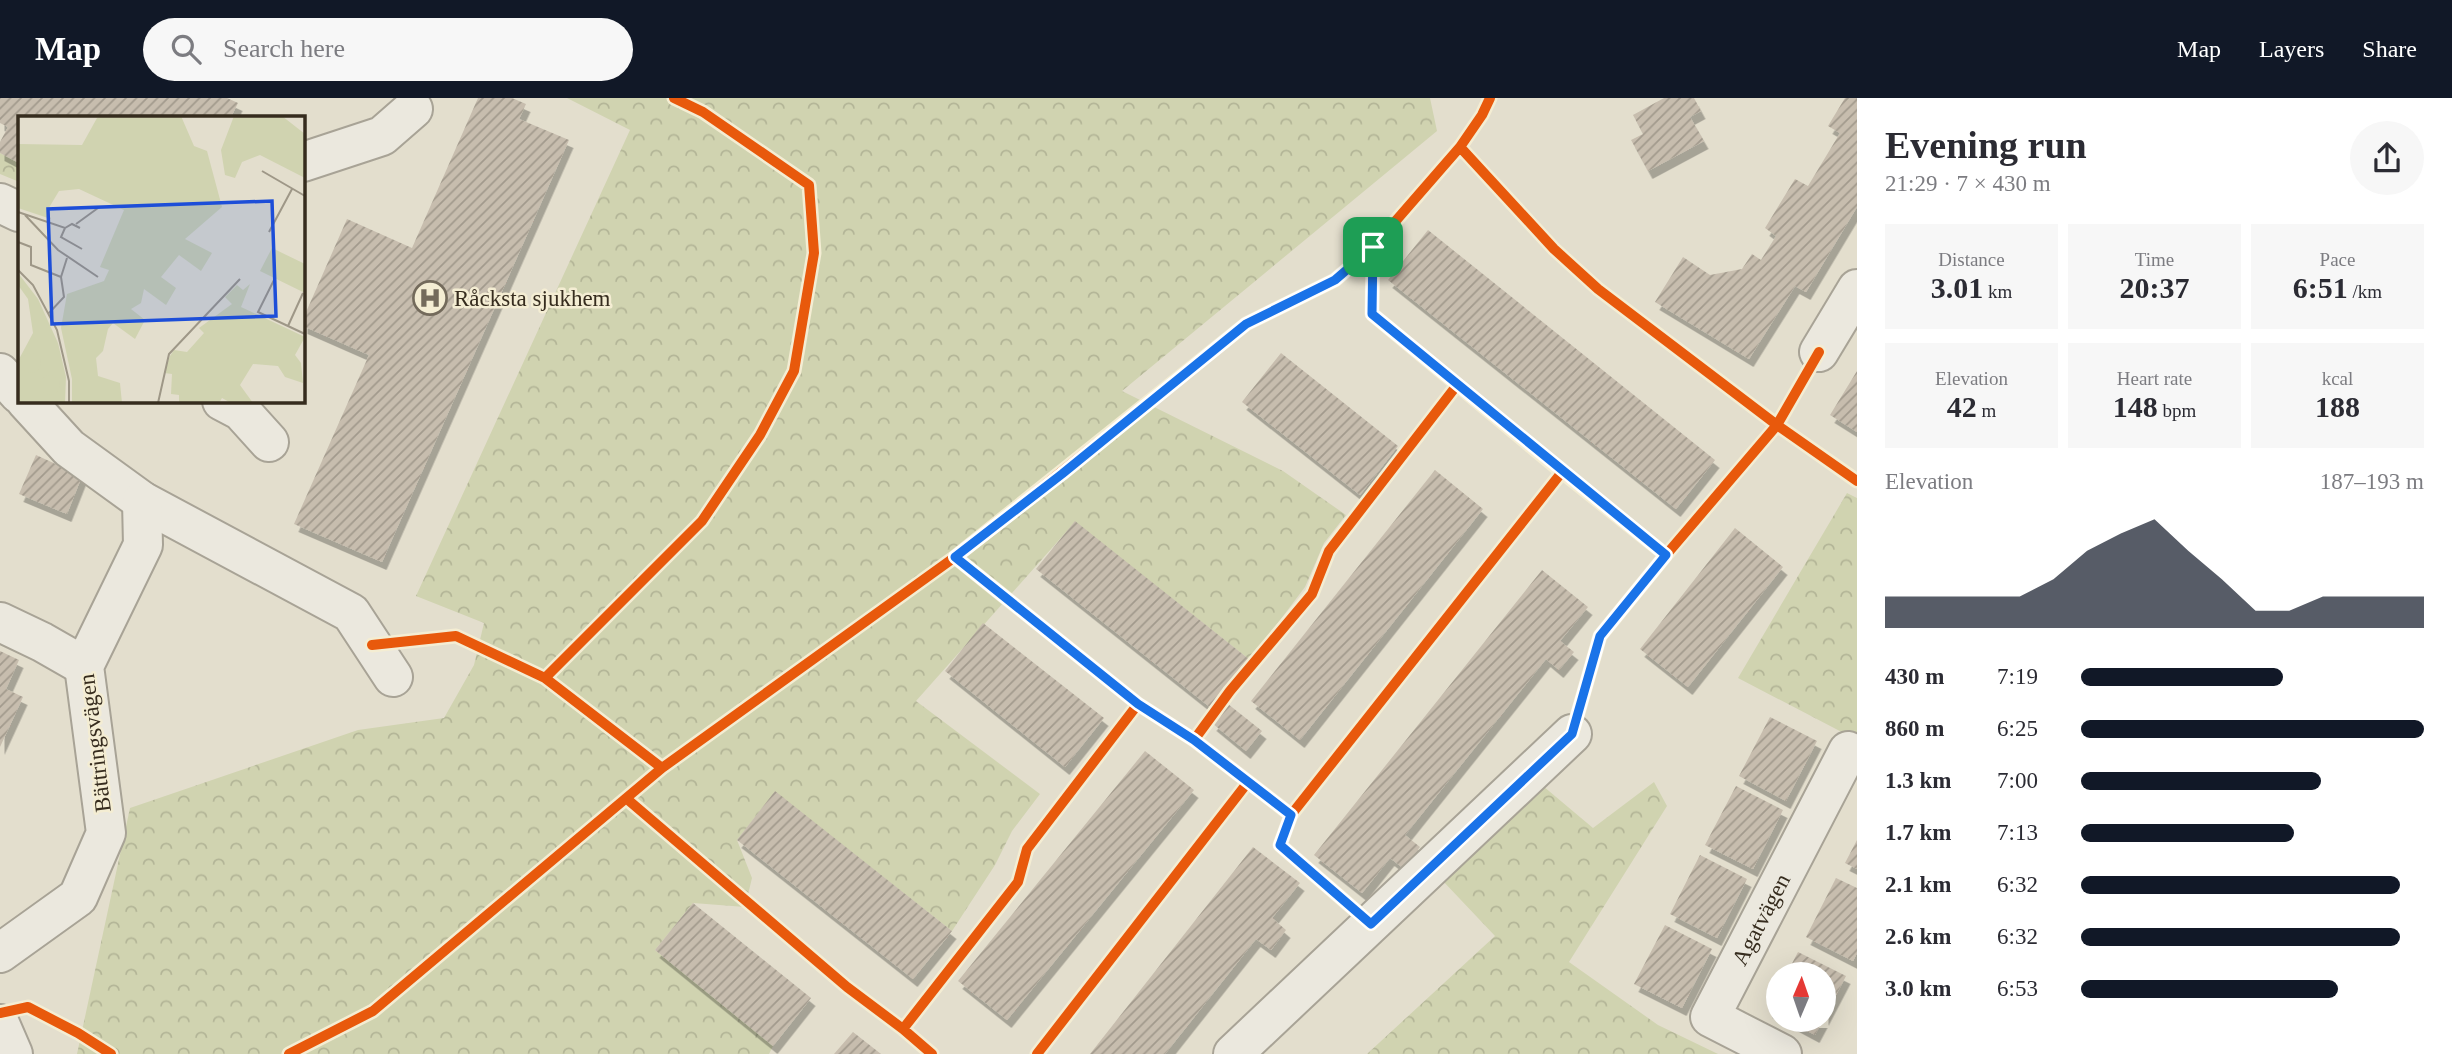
<!DOCTYPE html>
<meta charset="utf-8">
<style>
:root{--surface:#fff;--page:#f7f7f7;--text:#2b2b33;--muted:#7c7c81;--accent:#111827}
body{margin:0;font-family:Georgia,serif;background:var(--page);color:var(--text);height:100vh;display:flex;flex-direction:column;font-size:26px;white-space:nowrap}
*{box-sizing:border-box;margin:0}
p{font-size:23px;color:var(--muted)}
.icon{flex:none;width:38px;height:38px;fill:none;stroke:currentColor;stroke-width:2;stroke-linecap:round;stroke-linejoin:round}
.map{position:relative;flex:1;overflow:hidden}
.details{display:flex;flex-direction:column;background:var(--surface);width:595px}
.details>*{flex:none}
.needle{width:46px;rotate:2deg}
.tools{position:absolute;left:1766px;top:864px;display:grid;gap:14px}
.tools a{display:grid;place-items:center;width:70px;height:70px;border-radius:50%;background:var(--surface);box-shadow:0 7px 28px #0002;font-size:35px}
.pin{position:absolute;display:grid;place-items:center;width:60px;height:60px;color:#fff;margin:-30px;border-radius:14px;box-shadow:0 4px 10px #0006}
.round{display:grid;place-items:center;flex:none;width:74px;height:74px;border-radius:37px;background:var(--page)}
.overview{display:flex;align-items:center;justify-content:space-between;height:119px;padding:0 28px}
h1{font-size:38px;font-weight:700;line-height:52px}
.figures{display:grid;grid-template-columns:repeat(3,1fr);gap:10px;height:119px;padding:7px 28px}
.figures div{display:grid;align-content:center;border-radius:0px;background:var(--page);text-align:center}
.figures b{font-size:30px;font-weight:700}
.figures small{font-size:19px;font-weight:400}
.figures p{font-size:19px}
.chart{height:196px;padding:14px 28px}
.chart p{display:flex;justify-content:space-between}
.chart svg{width:100%;height:126px;margin-top:7px;fill:var(--accent);opacity:.7}
ul{padding:0 28px;list-style:none;font-size:23px}
li{display:grid;grid-template-columns:112px 84px 1fr;align-items:center;height:52px}
li i{height:18px;border-radius:9px;background:var(--accent)}
header{display:flex;align-items:center;gap:42px;box-sizing:border-box;height:98px;padding:0 35px;background:var(--accent);color:#fff}
header strong{font-size:33px}
nav{display:flex;gap:38px;margin-inline-start:auto;font-size:24px}
.search{width:490px;height:63px;background:var(--page);display:flex;align-items:center;gap:18px;box-sizing:border-box;padding:0 24px;border-radius:38px;color:var(--muted);font-size:26px}
main{display:flex;flex:1;min-height:0}
.map>svg:first-child{display:block}
.forest{fill:url(#forest-crowns)}
.building{fill:url(#building-hatch);filter:url(#shadow)}
.lines{fill:none;stroke-linecap:round;stroke-linejoin:round}
.minor-casing{stroke:#a8a396;stroke-width:42}
.minor{stroke:#ebe8de;stroke-width:38}
.cycleway-casing{stroke:#f4edd3;stroke-width:15}
.cycleway{stroke:#e8590c;stroke-width:10}
.route-casing{stroke:#fff;stroke-width:14}
.route{stroke:#1a73e8;stroke-width:9}
.labels{text-anchor:middle;dominant-baseline:central;stroke-width:5;stroke-linejoin:round;paint-order:stroke}
.poi-label{font-size:23px;fill:#362c1e;stroke:#f4edd3;text-anchor:start}
.street-label{font-size:23px;fill:#362c1e;stroke:#f4edd3}
.inset-road{fill:none;stroke:#9e9787;stroke-width:2}
.view{fill:#1d4ed8;fill-opacity:0.15;stroke:#1d4ed8;stroke-width:3.5}
.inset-edge{fill:none;stroke:#362c1e;stroke-width:3.5}
</style>
<header>
<strong>Map</strong>
<div class="search"><svg class="icon" aria-label="search" viewBox="0 0 24 24"><circle cx="10" cy="10" r="6"/><path d="M15 15l6 6"/></svg>Search here</div>
<nav><a>Map</a><a>Layers</a><a>Share</a></nav>
</header>
<main>
<div class="map">
<svg width="1857" height="956" viewBox="0 0 1857 956">
<defs>
<pattern id="forest-crowns" width="20" height="18" patternUnits="userSpaceOnUse" patternTransform="scale(1.75)"><rect width="20" height="18" fill="#d0d3b0"/><path d="M2 6a3 3 0 1 1 6 0M12 15a3 3 0 1 1 6 0" fill="none" stroke="#b3b597"/></pattern>
<pattern id="building-hatch" width="6" height="6" patternUnits="userSpaceOnUse" patternTransform="scale(1.75)"><rect width="6" height="6" fill="#c7bdae"/><path d="M-1 1l2-2M0 6l6-6M5 7l2-2" fill="none" stroke="#a29a8d"/></pattern>
<filter id="shadow"><feDropShadow dx="4.5" dy="8" stdDeviation="0" flood-color="#0004"/></filter>
</defs>
<rect width="100%" height="100%" fill="#e3decd"/>
<path class="forest" d="M567,0h863l7,33 -315,260 161,80 63,44 -22,28 -19,44 -55,73 -175,-138 -159,179 124,93 -28,37 -17,34 -43,66 -177,-139 -38,48 15,38 -7,29 -52,-4 -38,47 118,96 -4,8h-692l53,-246 228,-78 86,-12 30,-53 10,-42 -68,-27 214,-466z
M0,55l19,10v16l-2,2 -17,-7z
M1847,395l10,5v242l-119,-62z
M1654,684l13,24 -98,156 89,63 60,29h-351l128,-118 -53,-56 101,-94 50,42z"/>
<path class="building" d="M0,0h227l11,5 -7,14h-212v46l-19,-10v-11l8,-15 -8,-4z
M478,0h34l14,6 -7,15 50,21 -187,422 -88,-38 75,-169 -66,-29v-7l44,-100 65,29z
M1664,0h30l7,13 -11,6 14,24 -56,30 -17,-31 12,-6 -10,-19z
M1845,0h12v109l-51,85 -11,-6 -46,73 -94,-57 28,-45 27,18 32,-6 10,-15 9,6 15,-24 -11,-8 30,-49 13,7 32,-53 -12,-7z
M1428,132l287,230 -39,49 -288,-229z
M1281,255l117,93 -38,49 -118,-93z
M1857,273v61l-27,-17z
M36,357l46,21 -15,38 -48,-20z
M1435,372l48,39 -183,231 -49,-39z
M1075,423l175,139 -39,48 -175,-139z
M1735,430l48,39 -95,120 -48,-38z
M1542,472l46,37 -28,34 14,11 -15,18 -13,-11 -141,176 15,12 -17,21 -13,-10 -28,35 -48,-38z
M983,525l121,95 -39,49 -120,-96z
M0,553l19,9 -13,29 17,8 -23,50z
M1228,606l34,27 -16,20 -34,-28z
M1770,619l47,24 -31,60 -47,-25z
M1145,653l49,39 -187,230 -49,-39z
M1736,688l47,24 -30,59 -48,-24z
M775,693l177,140 -39,48 -176,-139z
M1857,742v29l-12,-6z
M1253,749l47,36 -28,35 14,12 -15,20 -15,-11 -91,115h-75z
M1700,757l47,24 -30,59 -47,-24z
M1836,780l21,10v65l-4,8 -47,-24z
M693,805l118,95 -38,48 -118,-96z
M1665,827l47,24 -30,59 -48,-24z
M1798,854l48,24 -22,42v-43h-38z
M1778,892v26l-10,-6z
M1787,922h36l-8,15z
M853,934l28,22h-47z"/>
<g class="lines">
<g class="minor-casing">
<g id="minor">
<path d="M303,64l79,-26 31,-27"/>
<path d="M0,105l19,9"/>
<path d="M1819,254l38,-63"/>
<path d="M0,275l19,21"/>
<path d="M26,303l43,47 73,53 209,112 42,64"/>
<path d="M222,303l19,10 28,31"/>
<path d="M0,524l42,20 42,24"/>
<path d="M0,855l78,-56 28,-64 -22,-167 59,-121 -1,-44"/>
<path d="M0,926l13,30"/>
<path d="M1233,956l339,-320"/>
<path id="s1" d="M1782,956l-72,-37 138,-266"/>
</g>
</g>
<use href="#minor" class="minor"/>
<g class="cycleway-casing">
<path id="cycleway" d="M1460,49l94,102 44,40 179,136 80,56
M1373,149l-1,67 190,158
M955,459l183,147 56,36 97,75 271,-343 104,83
M372,547l84,-9 89,42 117,90
M545,580l157,-157 58,-86 34,-64 20,-118 -5,-68 -106,-73 -29,-14
M1572,636l28,-98 66,-81 111,-130 42,-73
M1194,642l36,-49 82,-97 17,-43 128,-166
M627,701l220,188 56,42 29,25
M1291,717l-11,30 91,79
M0,915l28,-6 50,26 33,21
M903,931l115,-147 9,-33 111,-145
M289,956l84,-43 289,-243 293,-211 291,-233 89,-44 38,-33 87,-100 22,-32 8,-17
M1037,956l211,-272"/>
</g>
<use href="#cycleway" class="cycleway"/>
</g>
<g class="lines">
<g class="route-casing">
<path id="route" d="M1373,149l-1,67 294,241 -66,81 -28,98 -201,190 -91,-79 11,-30 -97,-75 -56,-36 -183,-147 107,-83 184,-150 89,-44z"/>
</g>
<use href="#route" class="route"/>
</g>
<defs>
<g id="hospital-ring" transform="scale(1.75)"><circle r="9.5" fill="#f4edd3" stroke="#736a5b" stroke-width="1.5"/><path d="M-5-5h3v3.5h4V-5h3V5h-3V1.5h-4V5h-3Z" fill="#736a5b"/></g>
</defs>
<g fill-rule="evenodd">
<use href="#hospital-ring" x="430" y="200"/>
</g>
<g class="labels">
<g class="poi-label">
<text x="454" y="200">Råcksta sjukhem</text>
</g>
<g class="street-label">
<text transform="translate(95 645) rotate(-97)">Bättringsvägen</text>
<text stroke="none"><textPath href="#s1" startOffset="191">Agatvägen</textPath></text>
</g>
</g>
<g transform="translate(18 18)">
<rect width="287" height="287" fill="#e3decd"/>
<path d="M216,0h48l23,18v44l-45,-23 -18,7 -7,16 -10,-3 -4,-25zM0,157l20,26 20,44 8,34 -1,26h-47v-42l15,-28 -5,-34 -10,-14z" fill="#d0d3b0"/>
<path d="M163,0l13,30 13,5 15,56 -37,32 27,14 -11,18 -22,-16 -18,22 15,11 -10,17 -22,-16 -3,14 -10,6 14,11 -10,19 -22,-16 -5,6 -5,22 -7,7 2,18 22,7 2,20h-50v-24l-11,-51 6,-34 37,-13 5,-11 -9,-3 24,-57 -45,-21 -20,2 -12,20 4,8 -33,-11v-64l64,1 15,-27 7,-2zM254,132l33,16v29l-45,-22zM232,168l-9,23 64,30 -10,18 6,8 2,20 -18,-6 -7,-11 -25,-2 -13,21 13,18h-22l-9,-5 -3,5h-40v-8l-8,-1 1,-20 -8,-1 6,-17 4,-6 13,2 17,-19 -5,-5 33,-24 -7,-7 12,-12 6,5z" fill="#d0d3b0"/>
<path d="M3 247a10 10 0 1 1 20 0a10 10 0 1 1-20 0ZM22 269a10 10 0 1 1 20 0a10 10 0 1 1-20 0Z" fill="#d0d3b0"/>
<path class="inset-road" d="M244,55l43,25M0,96l47,16 7,-4 8,4M7,99l33,35 40,27M58,108l22,-16M47,112l-4,9 21,12M251,116l23,-43M0,126l13,5v18l30,12M0,154l15,15 24,45 12,51v22M256,164l-16,32 47,22M31,197l15,-16 -3,-20 6,-19M270,210l15,-33M140,287l11,-49 71,-75"/>
<path class="view" d="M254,85l4,115 -224,8 -4,-115z"/>
<rect width="287" height="287" class="inset-edge"/>
</g>
</svg>
<div class="tools">
<a><svg class="needle" viewBox="-14 -14 28 28"><path d="M0-13l5 13h-10z" fill="#e53935"/><path d="M0 13l5-13h-10z" fill="#7c7c81"/></svg></a>
</div>
<div class="pin" style="left:1373px;top:149px;background:#1e9e55"><svg class="icon" aria-label="arrive" viewBox="0 0 24 24"><path d="M6 21V4h12l-3 4 3 4H6"/></svg></div>
</div>
<section class="details">
<div class="overview"><div><h1>Evening run</h1><p>21:29 · 7 × 430 m</p></div><a class="round"><svg class="icon" aria-label="share" viewBox="0 0 24 24"><path d="M12 15V3M7 8l5-5 5 5M5 13v7h14v-7"/></svg></a></div>
<div class="figures">
<div><p>Distance</p><b>3.01<small> km</small></b></div>
<div><p>Time</p><b>20:37</b></div>
<div><p>Pace</p><b>6:51<small> /km</small></b></div>
</div>
<div class="figures">
<div><p>Elevation</p><b>42<small> m</small></b></div>
<div><p>Heart rate</p><b>148<small> bpm</small></b></div>
<div><p>kcal</p><b>188</b></div>
</div>
<div class="chart"><p><span>Elevation</span>187–193 m</p>
<svg viewBox="0 0 160 44" preserveAspectRatio="none"><path d="M0 44V33L10 33L20 33L30 33L40 33L50 27L60 17L70 11L80 6L90 17L100 27L110 38L120 38L130 33L140 33L150 33L160 33V44z"/></svg>
</div>
<ul>
<li><b>430 m</b>7:19<i style="width:59%"></i></li>
<li><b>860 m</b>6:25<i style="width:100%"></i></li>
<li><b>1.3 km</b>7:00<i style="width:70%"></i></li>
<li><b>1.7 km</b>7:13<i style="width:62%"></i></li>
<li><b>2.1 km</b>6:32<i style="width:93%"></i></li>
<li><b>2.6 km</b>6:32<i style="width:93%"></i></li>
<li><b>3.0 km</b>6:53<i style="width:75%"></i></li>
</ul>
</section>
</main>
